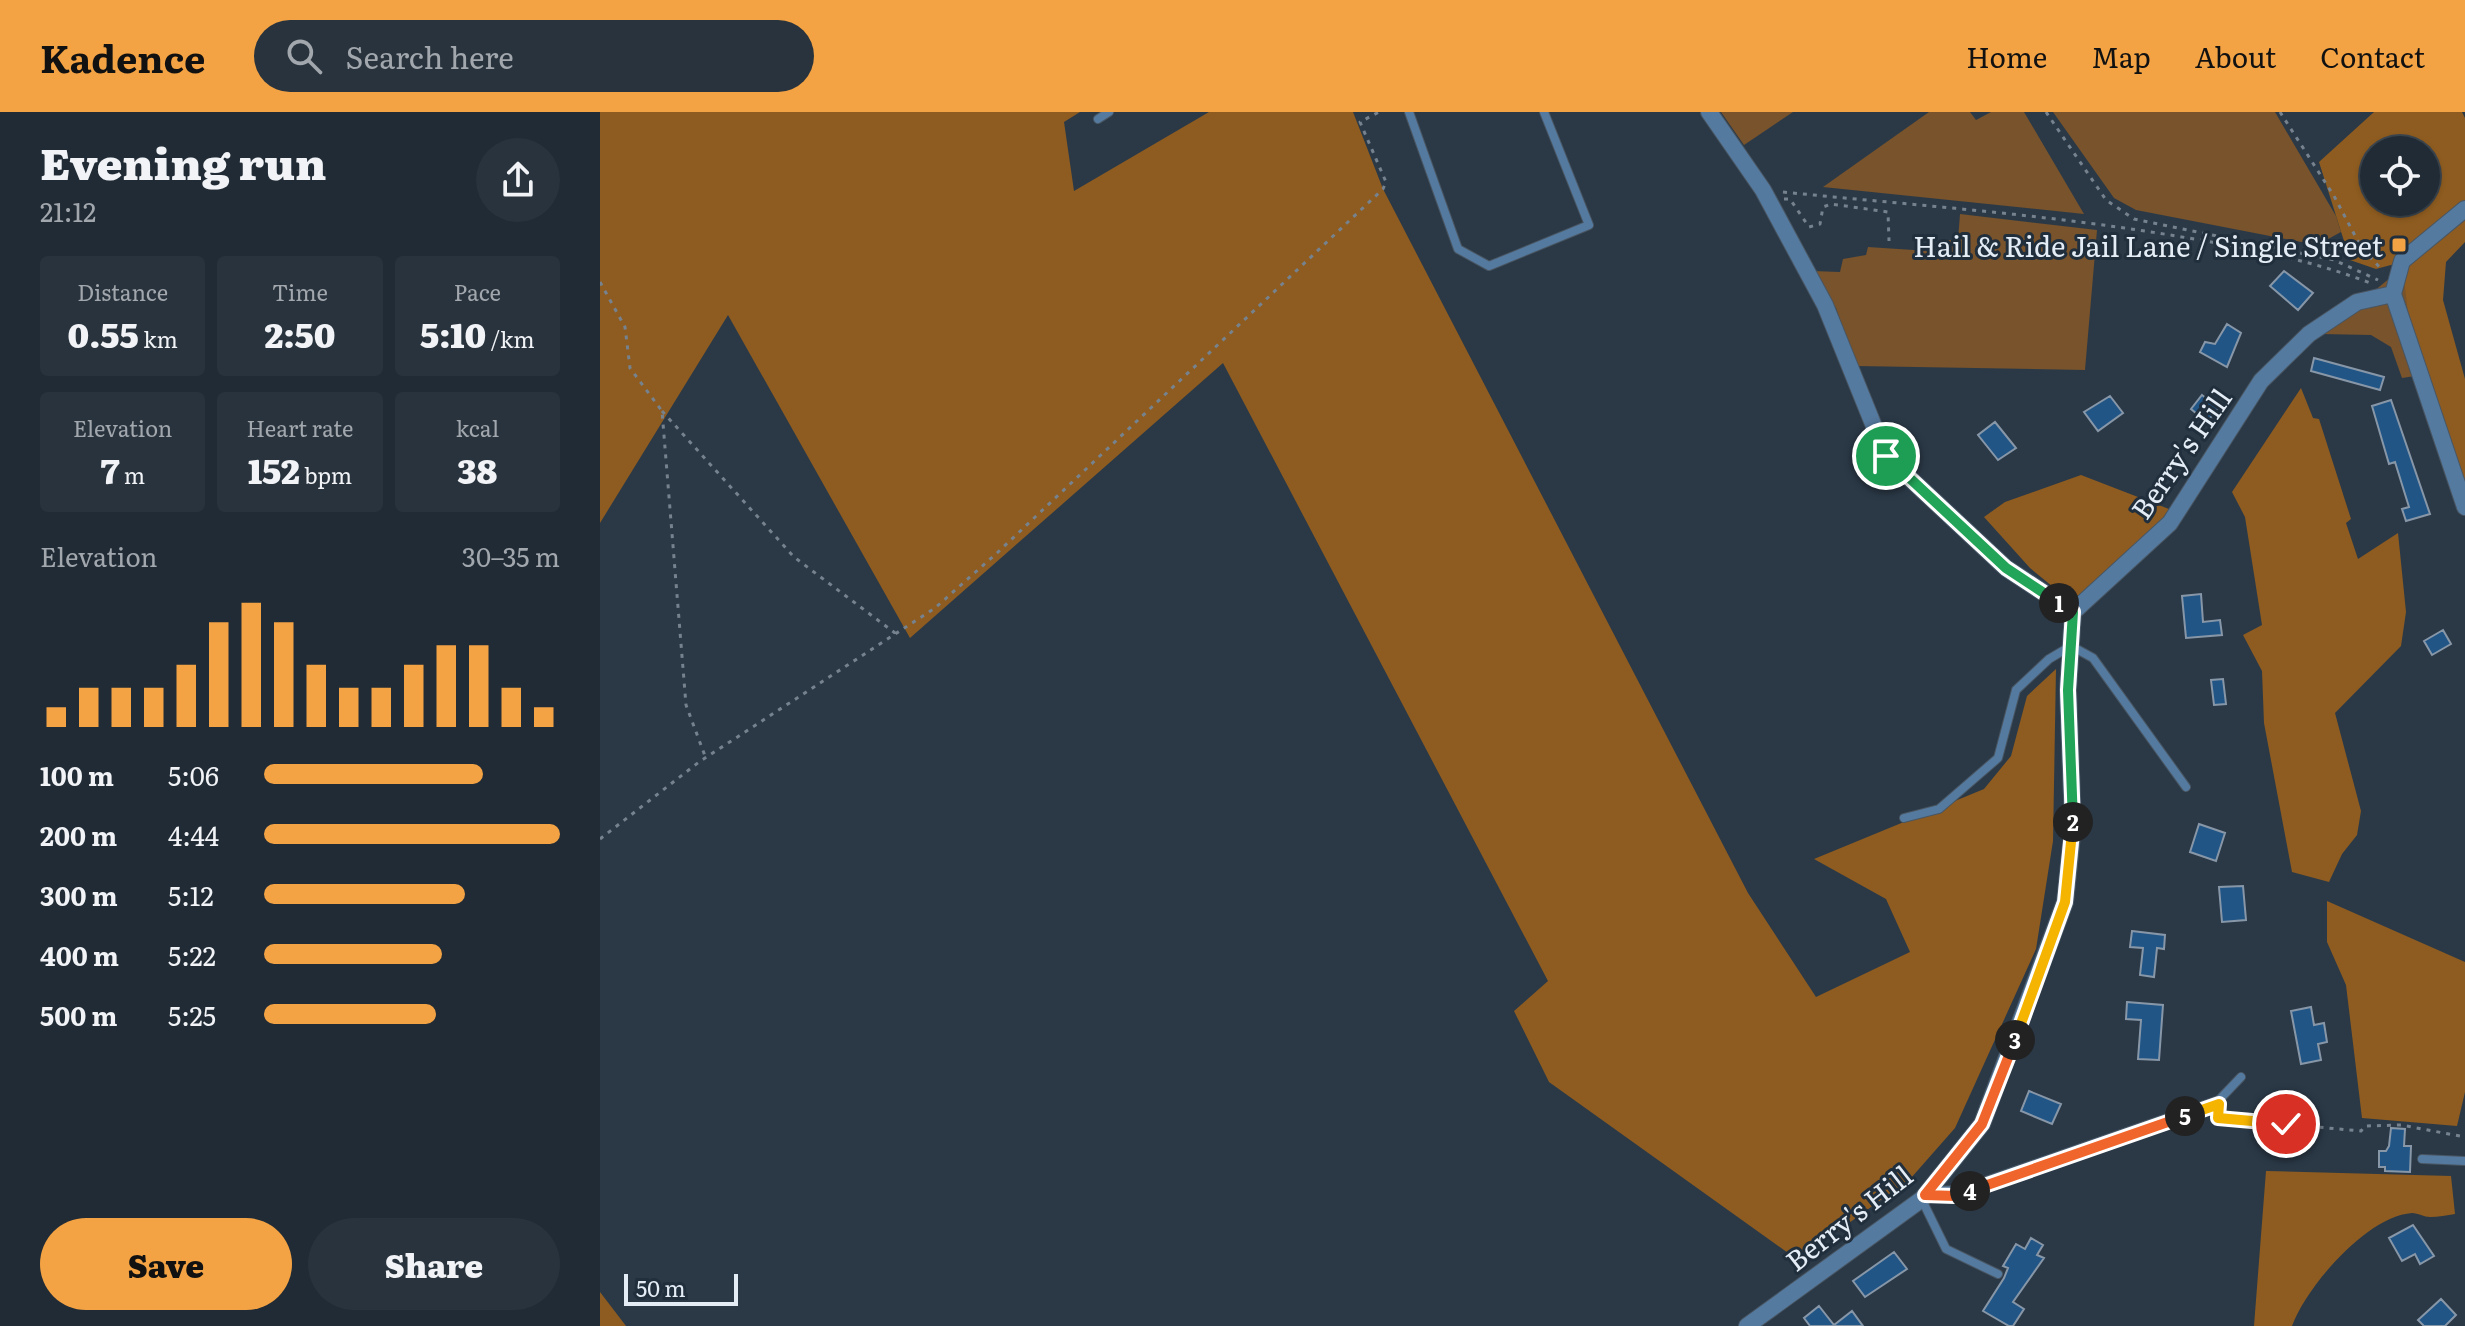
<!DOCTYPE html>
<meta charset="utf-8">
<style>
:root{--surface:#202b35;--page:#28333d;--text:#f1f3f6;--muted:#a2a7ad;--line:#3d4750;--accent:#f4a344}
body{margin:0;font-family:Literata,serif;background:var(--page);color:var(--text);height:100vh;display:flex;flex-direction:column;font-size:30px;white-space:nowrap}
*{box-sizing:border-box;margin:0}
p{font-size:26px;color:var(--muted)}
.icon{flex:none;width:44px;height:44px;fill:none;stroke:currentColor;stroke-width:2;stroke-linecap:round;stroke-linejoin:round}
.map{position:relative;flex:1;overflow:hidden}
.side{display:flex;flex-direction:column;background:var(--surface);width:600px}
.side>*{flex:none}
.fabs{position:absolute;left:1760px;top:24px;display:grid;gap:16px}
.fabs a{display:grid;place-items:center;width:80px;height:80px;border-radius:50%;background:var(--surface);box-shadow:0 2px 6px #0004,0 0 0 2px var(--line);font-size:40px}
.scale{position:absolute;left:24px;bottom:20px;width:114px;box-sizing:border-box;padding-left:8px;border:4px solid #e4edf6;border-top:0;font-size:22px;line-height:28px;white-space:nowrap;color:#e4edf6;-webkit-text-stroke:6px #212f3d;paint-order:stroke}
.pin{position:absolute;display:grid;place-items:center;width:68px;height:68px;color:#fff;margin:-34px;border:4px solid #fff;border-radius:50%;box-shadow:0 2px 8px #0007}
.km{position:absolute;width:40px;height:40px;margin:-20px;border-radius:50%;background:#222;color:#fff;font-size:22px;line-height:40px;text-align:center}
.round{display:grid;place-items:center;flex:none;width:84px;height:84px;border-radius:42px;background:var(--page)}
.headline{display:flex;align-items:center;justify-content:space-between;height:136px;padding:0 40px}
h1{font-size:44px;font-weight:800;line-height:60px}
.stats{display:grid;grid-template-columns:repeat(3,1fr);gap:12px;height:136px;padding:8px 40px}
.stats div{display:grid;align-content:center;border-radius:8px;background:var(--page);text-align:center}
.stats b{font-size:34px;font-weight:800}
.stats small{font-size:22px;font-weight:400}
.stats p{font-size:22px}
.chart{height:224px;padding:16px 40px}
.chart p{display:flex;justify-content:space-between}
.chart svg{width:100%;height:144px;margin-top:8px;stroke:var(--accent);stroke-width:6}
.cta{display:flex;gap:16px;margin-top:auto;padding:16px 40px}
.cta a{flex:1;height:92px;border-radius:48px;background:var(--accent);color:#111;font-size:32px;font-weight:800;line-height:92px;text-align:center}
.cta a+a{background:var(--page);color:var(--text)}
ul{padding:0 40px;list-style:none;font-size:26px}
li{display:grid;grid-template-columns:128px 96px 1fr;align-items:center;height:60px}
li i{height:20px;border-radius:10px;background:var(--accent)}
header{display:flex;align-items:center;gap:48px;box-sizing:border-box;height:112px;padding:0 40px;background:var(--accent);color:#111}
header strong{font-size:38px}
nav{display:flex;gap:44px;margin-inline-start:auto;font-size:28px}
.search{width:560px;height:72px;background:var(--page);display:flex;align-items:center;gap:20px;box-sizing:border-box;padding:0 28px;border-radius:44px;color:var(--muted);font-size:30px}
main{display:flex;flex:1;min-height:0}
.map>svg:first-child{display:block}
.green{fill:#78532b}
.forest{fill:#8e5c20;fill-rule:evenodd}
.building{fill:#215586;stroke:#8797a8;stroke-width:2}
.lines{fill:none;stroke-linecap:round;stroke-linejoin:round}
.service-casing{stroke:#495663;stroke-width:10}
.minor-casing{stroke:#495663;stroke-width:18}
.tertiary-casing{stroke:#495663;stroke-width:18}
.path{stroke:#76828e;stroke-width:3;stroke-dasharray:4 6;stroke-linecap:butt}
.service{stroke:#557a9f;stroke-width:8}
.minor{stroke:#557a9f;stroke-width:16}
.tertiary{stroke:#557a9f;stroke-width:16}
.split-1-casing{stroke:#fff;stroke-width:16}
.split-2-casing{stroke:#fff;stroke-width:16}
.split-3-casing{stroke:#fff;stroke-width:16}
.split-4-casing{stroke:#fff;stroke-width:16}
.split-5-casing{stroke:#fff;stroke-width:16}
.split-6-casing{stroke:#fff;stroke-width:16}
.split-1{stroke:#22a559;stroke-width:10}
.split-2{stroke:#22a559;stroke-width:10}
.split-3{stroke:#f5b400;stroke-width:10}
.split-4{stroke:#f0652b;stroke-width:10}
.split-5{stroke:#f0652b;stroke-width:10}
.split-6{stroke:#f5b400;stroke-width:10}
.poi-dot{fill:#f4a344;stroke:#212f3d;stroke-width:3}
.labels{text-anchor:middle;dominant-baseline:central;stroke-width:6;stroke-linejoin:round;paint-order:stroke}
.poi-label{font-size:28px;fill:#e4edf6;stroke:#212f3d;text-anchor:end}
.street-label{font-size:28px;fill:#e4edf6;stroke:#212f3d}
</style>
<header>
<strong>Kadence</strong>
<div class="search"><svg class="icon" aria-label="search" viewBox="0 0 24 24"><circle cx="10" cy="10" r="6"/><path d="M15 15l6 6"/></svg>Search here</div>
<nav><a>Home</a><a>Map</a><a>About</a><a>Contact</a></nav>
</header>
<main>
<section class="side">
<div class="headline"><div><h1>Evening run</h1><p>21:12</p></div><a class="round"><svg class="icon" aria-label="share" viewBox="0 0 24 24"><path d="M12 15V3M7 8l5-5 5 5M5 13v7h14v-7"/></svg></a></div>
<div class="stats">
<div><p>Distance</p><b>0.55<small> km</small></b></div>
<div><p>Time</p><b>2:50</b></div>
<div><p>Pace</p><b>5:10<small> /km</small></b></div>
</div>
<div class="stats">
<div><p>Elevation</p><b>7<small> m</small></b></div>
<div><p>Heart rate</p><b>152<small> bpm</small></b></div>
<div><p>kcal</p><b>38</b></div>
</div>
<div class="chart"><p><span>Elevation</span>30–35 m</p>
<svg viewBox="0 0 160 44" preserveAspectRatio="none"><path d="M5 44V38M15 44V32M25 44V32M35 44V32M45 44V25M55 44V12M65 44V6M75 44V12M85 44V25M95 44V32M105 44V32M115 44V25M125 44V19M135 44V19M145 44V32M155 44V38"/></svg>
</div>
<ul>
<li><b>100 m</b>5:06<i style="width:74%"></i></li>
<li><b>200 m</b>4:44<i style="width:100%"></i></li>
<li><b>300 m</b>5:12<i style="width:68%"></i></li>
<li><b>400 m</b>5:22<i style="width:60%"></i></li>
<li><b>500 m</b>5:25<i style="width:58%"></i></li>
</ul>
<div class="cta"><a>Save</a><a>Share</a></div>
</section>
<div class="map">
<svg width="1865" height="1214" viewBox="0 0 1865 1214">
<rect width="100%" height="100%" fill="#2b3947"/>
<path class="green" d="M1121,0h72l-49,33z
M1329,0h41l6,8 15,-8h33l60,102 -261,-27z
M1453,0h222l61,104 5,16 -24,13 -181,-35 -22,-12z
M1360,102l137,16 -12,140 -229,-4 -20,-58 -24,-37 28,1 3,-13 23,-4 2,-8 76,5 3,-12h11z
M1838,127l-10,135 -26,4 -11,-31 -20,-12 -50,-1z"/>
<path class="forest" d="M0,0h480l-16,10 10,69 135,-79h144l30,77 365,704 68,104 94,-45 -24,-53 -72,-40 170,-70 27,-33 16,-60 29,-27 -3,172 -17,108 -81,179 -44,50 -113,82 -249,-178 -35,-71 34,-30 -325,-618 -313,275 -182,-323 -128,208z
M1774,0h88l3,6v124l-19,20 -3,38 22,79v125l-57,-191 -6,-51 -26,7 -26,-9 -31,-98zM1774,38h52v52h-52z
M1701,276l12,30 6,1 32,100 -5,4 12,36 40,-26 8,79 -5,34 -66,67 26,98 -4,24 -15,19 -13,28 -37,-10 -28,-149 -2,-52 -19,-36 19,-10 -17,-108 -13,-25z
M1481,363l88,34 -16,24 -79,71 -44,-36 -46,-51 21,-15z
M1727,789l138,61v130l-8,34 -95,-8 -16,-133 -19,-43z
M1666,1059l185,5 4,38c-8,1 -17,3 -25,3 -6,0 -12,-4 -18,-4 -45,3 -106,74 -120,113h-38z
M0,1180l26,34h-26z"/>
<path class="building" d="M1684,159l29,22 -15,17 -28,-24z
M1627,212l14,9 -14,34 -27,-15 5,-10 10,2z
M1714,246l70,19 -4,13 -69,-19z
M1602,283l16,13 -11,14 -16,-13z
M1510,284l13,17 -25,18 -14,-19z
M1791,288l39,114 -24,7 -4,-12 7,-2 -14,-45 -6,2 -17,-58z
M1395,310l21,26 -18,12 -20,-25z
M1601,482l2,28 17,-2 2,15 -36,3 -4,-42z
M1843,518l8,14 -19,11 -8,-14z
M1623,567l3,25 -12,1 -3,-25z
M1599,712l26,9 -9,28 -26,-9z
M1643,774l3,34 -24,2 -3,-35z
M1532,819l33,4 -1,14 -7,-1 -3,29 -14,-2 3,-27 -13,-1z
M1527,890l36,3 -4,55 -21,-1 3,-39 -15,-1z
M1711,895l3,18 10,-2 3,19 -9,2 3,16 -20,4 -10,-53z
M1429,979l32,13 -9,20 -31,-13z
M1791,1016l14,1 -1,17h7l-1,26 -25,-1v-4h-6v-16h7l3,-5z
M1813,1113l21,31 -14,8 -5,-10 -13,7 -13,-23z
M1431,1126l12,7 -6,10 7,3 -31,44 11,7 -11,17h-4l-26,-15 21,-33 4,-10 -5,-2 13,-22 9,5z
M1294,1140l13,17 -42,28 -12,-16z
M1841,1187l15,16 -11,11h-21l-6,-6z
M1219,1194l15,19 18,-14 11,15h-53l-6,-8z"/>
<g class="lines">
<g class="service-casing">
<path id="service" d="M809,0l49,137 31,17 100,-41 -45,-113
M498,7l11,-7
M1304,706l35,-9 59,-51 18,-68 33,-31 22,-13 22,12 93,129
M1822,1047l43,2
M1329,1079l31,-1 259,-90 22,-23
M1322,1088l24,49 52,25"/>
</g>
<g class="minor-casing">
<path id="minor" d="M1109,0l54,78 62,115 61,151 120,112 67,44"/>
</g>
<g class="tertiary-casing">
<path id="tertiary" d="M1865,97l-63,52 -9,33 72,213
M1147,1214l175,-127 60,-75 83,-222 8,-76 -5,-136 5,-78 97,-89 91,-142 48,-47 48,-32 36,-8"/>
</g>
<path class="path" d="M1446,0l60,88 28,19 200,41 44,20
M1680,0l54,84 27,51 22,24
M1183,80c129,13 259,22 387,43 67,11 136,23 200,48
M1184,87h6l19,28 11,-3 3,-17 8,-3 57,8 1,29
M0,170l25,45 5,41 32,43 24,294 19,51
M62,299l132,146 101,76
M0,727l99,-77 236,-154 62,-55 386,-364 3,-7 -26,-60 19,-10
M1619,998l-1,8 143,13 4,-5 36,-1 64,12"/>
<use href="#service" class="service"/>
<use href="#minor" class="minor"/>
<use href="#tertiary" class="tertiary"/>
</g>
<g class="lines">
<g class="split-1-casing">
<path id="split-1" d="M1286,344l120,112 53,35"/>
</g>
<g class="split-2-casing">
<path id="split-2" d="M1459,491l14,9 -5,78 5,132"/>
</g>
<g class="split-3-casing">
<path id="split-3" d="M1415,928l50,-138 8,-80"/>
</g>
<g class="split-4-casing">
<path id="split-4" d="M1370,1079l-15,5 -30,-1 57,-71 33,-84"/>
</g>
<g class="split-5-casing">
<path id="split-5" d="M1370,1079l215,-75"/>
</g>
<g class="split-6-casing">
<path id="split-6" d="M1585,1004l34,-12 -1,14 68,6"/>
</g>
<use href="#split-1" class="split-1"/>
<use href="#split-2" class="split-2"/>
<use href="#split-3" class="split-3"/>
<use href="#split-4" class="split-4"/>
<use href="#split-5" class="split-5"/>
<use href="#split-6" class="split-6"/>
</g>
<rect class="poi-dot" x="1791" y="125" width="16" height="16" rx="4"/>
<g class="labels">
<g class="poi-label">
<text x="1783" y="133">Hail &amp; Ride Jail Lane / Single Street</text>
</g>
<g class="street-label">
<text transform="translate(1580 341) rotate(-55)">Berry's Hill</text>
<text transform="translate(1248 1105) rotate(-38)">Berry's Hill</text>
</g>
</g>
</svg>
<div class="fabs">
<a><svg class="icon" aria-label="locate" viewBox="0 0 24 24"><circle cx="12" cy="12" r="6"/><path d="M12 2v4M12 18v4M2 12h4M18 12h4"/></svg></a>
</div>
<div class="scale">50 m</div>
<div class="pin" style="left:1286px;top:344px;background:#1e9e55"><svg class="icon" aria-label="arrive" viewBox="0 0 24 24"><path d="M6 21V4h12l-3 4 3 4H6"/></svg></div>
<div class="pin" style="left:1686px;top:1012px;background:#d93025"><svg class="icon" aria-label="check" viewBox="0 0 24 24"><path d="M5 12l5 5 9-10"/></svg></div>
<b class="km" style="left:1459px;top:491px">1</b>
<b class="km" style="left:1473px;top:710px">2</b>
<b class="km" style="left:1415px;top:928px">3</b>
<b class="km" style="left:1370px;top:1079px">4</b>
<b class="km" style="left:1585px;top:1004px">5</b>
</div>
</main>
